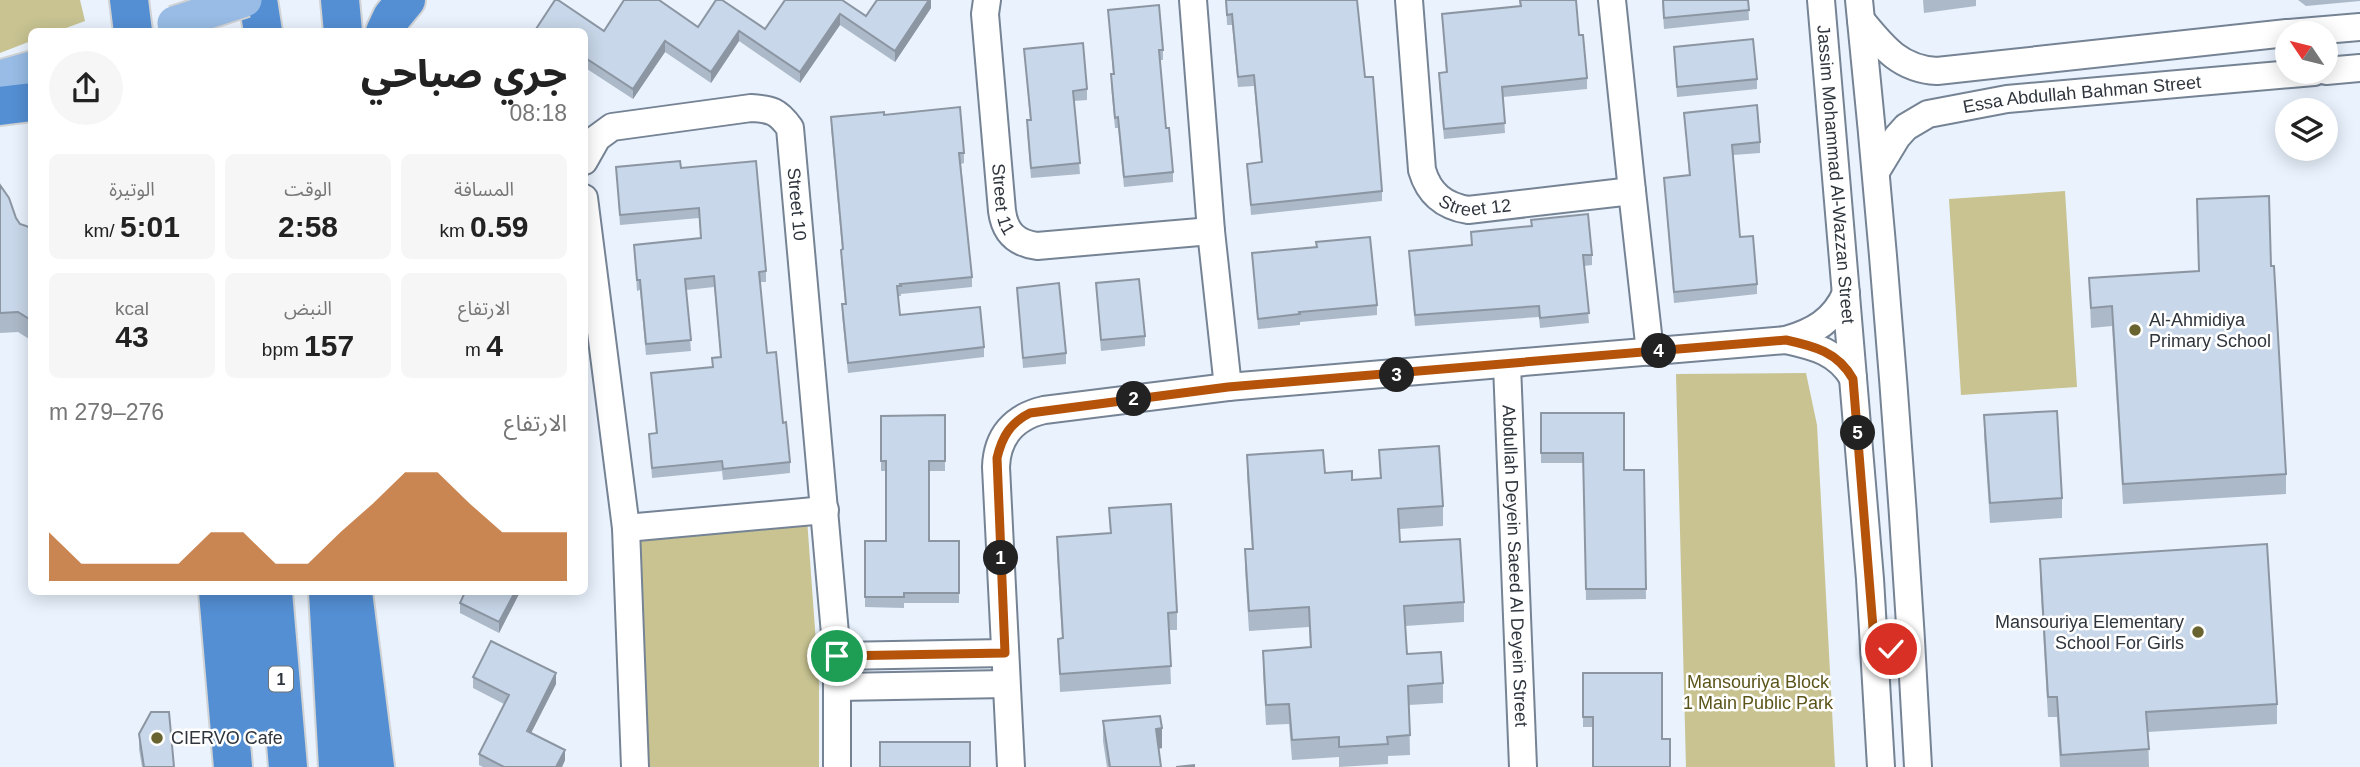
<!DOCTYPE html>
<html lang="ar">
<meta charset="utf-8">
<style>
:root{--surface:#fff;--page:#f6f6f6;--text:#222;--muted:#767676;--accent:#b45309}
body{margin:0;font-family:Arial,"Noto Sans Arabic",sans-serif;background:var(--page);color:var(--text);direction:rtl;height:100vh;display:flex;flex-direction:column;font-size:26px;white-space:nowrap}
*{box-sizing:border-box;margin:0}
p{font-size:23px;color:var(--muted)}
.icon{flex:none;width:38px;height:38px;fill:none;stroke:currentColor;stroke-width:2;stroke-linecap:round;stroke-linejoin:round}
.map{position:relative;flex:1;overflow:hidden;direction:ltr}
.side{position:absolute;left:28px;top:28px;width:560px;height:567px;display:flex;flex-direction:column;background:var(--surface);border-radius:10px;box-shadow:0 4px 18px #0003;direction:rtl}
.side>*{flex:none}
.needle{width:46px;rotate:305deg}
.tools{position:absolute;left:2275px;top:21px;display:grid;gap:14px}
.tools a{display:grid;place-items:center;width:63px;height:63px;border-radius:50%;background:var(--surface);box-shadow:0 4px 18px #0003;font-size:35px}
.pin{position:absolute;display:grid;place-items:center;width:60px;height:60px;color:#fff;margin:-30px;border:4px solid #fff;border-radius:50%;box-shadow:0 2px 7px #0007}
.km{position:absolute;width:35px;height:35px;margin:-18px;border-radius:50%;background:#222;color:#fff;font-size:19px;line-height:35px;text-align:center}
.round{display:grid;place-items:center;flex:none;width:74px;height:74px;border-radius:37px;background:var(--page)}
.headline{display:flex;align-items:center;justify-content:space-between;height:119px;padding:0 21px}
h1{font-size:38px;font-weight:800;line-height:52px}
.figures{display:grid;grid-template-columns:repeat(3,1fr);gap:10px;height:119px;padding:7px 21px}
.figures div{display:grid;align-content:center;border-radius:10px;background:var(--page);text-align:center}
.figures b{font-size:30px;font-weight:800}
.figures small{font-size:19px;font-weight:400}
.figures p{font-size:19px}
.chart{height:196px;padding:14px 21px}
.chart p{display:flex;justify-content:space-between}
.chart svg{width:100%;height:126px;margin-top:7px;fill:var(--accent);opacity:.7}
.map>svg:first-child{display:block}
.green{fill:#c8c391}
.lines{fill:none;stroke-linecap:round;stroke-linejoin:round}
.minor-casing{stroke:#758394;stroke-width:30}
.major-casing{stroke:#d1d3d4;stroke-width:37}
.highway-casing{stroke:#d1d3d4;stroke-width:42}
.minor{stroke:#fff;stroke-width:26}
.major{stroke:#98bce5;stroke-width:33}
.highway{stroke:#548fd4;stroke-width:38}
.major-bridge-casing{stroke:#d1d3d4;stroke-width:37;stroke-linecap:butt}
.major-bridge{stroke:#98bce5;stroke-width:33}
.wall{fill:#acb9c8}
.shaded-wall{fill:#8c96a3}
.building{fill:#c8d7e9;stroke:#8c96a3;stroke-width:2}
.route-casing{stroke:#fff;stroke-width:14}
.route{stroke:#b45309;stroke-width:9}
.poi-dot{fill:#68632f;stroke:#fff;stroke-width:2.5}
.labels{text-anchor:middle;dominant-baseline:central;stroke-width:5;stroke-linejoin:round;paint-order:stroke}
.shield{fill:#fff;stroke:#6d7277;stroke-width:2}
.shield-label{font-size:16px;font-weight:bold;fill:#2f353d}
.street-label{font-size:18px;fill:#2f353d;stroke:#fff}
.poi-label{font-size:18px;fill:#2f353d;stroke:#fff;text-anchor:start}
.park-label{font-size:18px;fill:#5b5419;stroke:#fff}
</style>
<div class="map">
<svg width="2360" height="767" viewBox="0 0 2360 767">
<rect width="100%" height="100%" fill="#e9f2fd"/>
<path class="green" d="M0,0h80l5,21 -27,10 -26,1 -1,9 -31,12z
M2065,191l12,196 -116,8 -12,-196z
M1806,373l11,52 18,342h-149l-10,-393z
M807,519l12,165v83h-185l-13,-233z"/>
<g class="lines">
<g class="minor-casing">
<g id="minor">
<path id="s1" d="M987,0l-2,14 17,197c3,22 14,32 35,35l174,-15"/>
<path d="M1193,0l18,231 17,156"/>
<path id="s2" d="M1409,0l13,170c7,24 22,36 46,40l164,-19 -20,-191"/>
<path id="s3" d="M1821,0l49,579 11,188"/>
<path d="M1859,0c26,255 46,511 59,767"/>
<path d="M1861,20c22,27 39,49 76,51l350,-38"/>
<path d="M2289,33l71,-6"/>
<path d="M2326,71l34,-3"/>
<path id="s4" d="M584,161l13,-23 15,-11 139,-19c20,1 27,3 39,20l47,528v111"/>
<path id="s5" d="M1877,170l20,-33 9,-10 22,-13 79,-15 307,-27"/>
<path d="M1632,191l18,161"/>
<path d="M584,198l42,330 9,239"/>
<path d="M1786,340c28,6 52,12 67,38"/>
<path id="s6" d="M1507,365l16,402"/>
<path d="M626,528l199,-18"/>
<path d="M837,656l168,-3"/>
<path d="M838,687l168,-3"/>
<path d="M1011,767l-15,-300c1,-31 18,-50 48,-57l184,-23 558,-47c27,-8 48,-19 60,-47"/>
</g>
</g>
<g class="major-casing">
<path id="major" d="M0,77l32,-9"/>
</g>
<g class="highway-casing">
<path id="highway" d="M129,0l4,32
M258,0l5,32
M340,0l3,32
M385,32l7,-15 14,-17
M0,106l32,-4
M218,592l15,175
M273,592l15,175
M328,592l10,175
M353,592l22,175
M250,719l4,-115"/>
</g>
<use href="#minor" class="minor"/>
<use href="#major" class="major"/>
<use href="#highway" class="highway"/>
<g class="major-bridge-casing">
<path id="major-bridge" d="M174,23l71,-23"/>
</g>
<use href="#major-bridge" class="major-bridge"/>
</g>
<path class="wall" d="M785,0l81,16 65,-16v8l-36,54 -55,-37 -40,58 -61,-42 -28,42 -46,-31 -32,47 -49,-32v-35l114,-5 67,2z
M1226,0h131l8,77 17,114v10l-131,14 -4,-51 14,-2 -7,-76 -16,1 -6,-62h-5z
M1519,0h57l3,35 8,43v11l-84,8 2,36 -61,6 -5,-56v-10l7,-1 -4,-58 78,-8z
M1662,0h86l1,20 -85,9z
M1923,0h53v6l-52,7z
M2298,0h62v1l-54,5z
M1108,10l55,40v10h-3l6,68 7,44v10l-49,5 -6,-59h-3l-4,-43v-11h2z
M1674,47l83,32v10l-80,8z
M1024,49l63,40v11l-13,1 6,73 -49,4 -4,-47v-11h3z
M1684,113l76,29v11l-27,2 7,82 17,47v10l-83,9 -10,-125 25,-3z
M884,115l80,38v10l-3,1 11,113v10l-71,7v2h-3l2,19 84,32v10l-136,16 -6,-58v-11h3l-4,-44v-10l1,-1 -11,-122v-10z
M616,167l65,1 85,103v11h-6l7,71 16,70 7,39v11l-67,7 -1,-9 -70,7 -3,-44 7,-1 -5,-60 61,-6v-9h9l-7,-71 -28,3 5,61 -45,4 -6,-65 -3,1 -3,-46 67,-6 -2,-21 -79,7z
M0,185l16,33 4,6 12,4v123l-3,-12 -11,-7 -18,1z
M2197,199l74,67 15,208v20l-163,10 -11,-178 -21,2 -2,-50 110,-7z
M1531,220l61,35v10l-8,1 5,57 -49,5 -1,-11 -124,9 -6,-75 62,-6v-13l60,-6z
M1252,253l125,52v10l-77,7v3l-42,4z
M1096,283l49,53v10l-44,5z
M1017,288l49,65v11l-43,4z
M1541,413l83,57h20l2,129 -60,1 -3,-137h-42z
M945,415v56h-16v70h30v62h-55v5l-39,-1v-10l21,-56v-70h-5v-55z
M1984,415l78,83v20l-72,5 -6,-88z
M1379,450l64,56v20l-43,3v13l64,60v20l-59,4 2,28 36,29v20l-34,2 1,50 -22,1v8l-49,3v-10l-47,3 -3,-36 -23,1 -3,-54v-20l47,-4 -1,-20 -60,4 -4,-62v-20h7l-5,-74v-20l105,25 28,-2z
M1109,508l68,104v18h-8l2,54 -111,8 -2,-53 4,-1 -5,-84v-17l53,-4z
M2040,559l237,145v20l-129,8 1,35h-89l-3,-50h-9l-8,-138z
M465,592h55l-21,41 -39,-20v-10z
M1583,673l79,66 -69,-12h-10z
M473,677l83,7 -25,49 34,27 -3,7h-79l-4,-2v-11l25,-50 -31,-16z
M1103,721l59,27 -4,1 3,18h-54l-4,-26z
M139,734l35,33h-32l-3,-18z"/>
<path class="shaded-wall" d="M929,0h2v8l-36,54v-11z
M840,14v11l-40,58v-11z
M739,31v10l-28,42v-11z
M665,41v11l-32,47v-10z
M515,592h5l-21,41v-11z
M556,673v11l-29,57v-10z
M1162,728v20l-6,1v-20z
M565,750v10l-3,7h-6z"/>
<path class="building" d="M555,0h3l46,31 20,-31h35l39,27 18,-27h6l43,29 20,-29h57l24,16 11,-16h52l-34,51 -55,-37 -40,58 -61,-41 -28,41 -46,-31 -32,48 -49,-32v-25h-50z
M1226,0h131l8,77h8l9,114 -131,14 -4,-41 15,-2 -8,-87 -16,2 -6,-63 -5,1z
M1520,0h56l3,35h4l4,43 -85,9 3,36 -61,6 -5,-56 8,-1 -5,-58 79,-8z
M1663,0h85l1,10 -85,8z
M1159,5l4,45h-4l7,78h3l4,44 -49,5 -6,-60 -3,1 -4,-44h3l-6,-64z
M1753,39l4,40 -80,8 -3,-40z
M1083,43l4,46 -14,2 7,72 -49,5 -4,-48h4l-7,-71z
M1757,105l3,37 -28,3 8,92 13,-1 4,48 -83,8 -10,-114 26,-3 -6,-62z
M960,107l4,46h-5l13,124 -72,7 1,2h-4l3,29 80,-8 4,40 -136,16 -6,-59h4l-5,-54 2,-1 -12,-132 53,-5v3z
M680,161l1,7 75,-7 10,110 -7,1 8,81 9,-1 7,71 3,-1 4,40 -67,7 -1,-8 -70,7 -3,-34 8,-1 -6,-60 62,-6 -1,-9 9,-1 -7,-81 -29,3 6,61 -45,4 -6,-64h-3l-3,-35 67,-7 -2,-30 -79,7 -4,-48z
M0,185l9,13 7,20 4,6 12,4v103l-3,-12 -11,-7 -18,1z
M2269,196l2,70h3l12,208 -163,10 -11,-178 -21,2 -2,-30 110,-7 -2,-72z
M1588,214l4,41h-9l6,58 -49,5 -1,-12 -124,9 -6,-64 63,-6 -1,-13 61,-6 -1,-6z
M1370,237l7,68 -78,7 1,2 -42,5 -6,-66 65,-6 -1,-5z
M1139,279l6,57 -44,4 -5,-57z
M1059,283l7,70 -43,5 -6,-70z
M2057,411l5,87 -72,5 -6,-88z
M1541,413h83v57h20l2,119h-60l-3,-136h-42z
M945,415v46h-16v80h30v52h-55v4h-39v-56h21v-80h-5v-45z
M1439,446l4,60 -45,3 2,33 60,-3 4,63 -60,4 3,48 34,-2 2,31 -35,3 2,49 -23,2 1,7 -49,3v-10l-47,3 -3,-36 -23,1 -3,-54 48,-4 -2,-40 -60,4 -4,-62h8l-6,-94 76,-5 2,23 27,-2v9l29,-2 -2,-28z
M1171,504l6,108 -9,1 3,53 -111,8 -2,-35 5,-1 -6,-101 54,-4 -2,-25z
M2267,544l10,160 -131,8 3,37 -88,6 -4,-58h-9l-8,-138z
M465,592h50l-16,30 -39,-19z
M491,641l65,32 -29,58 38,19 -9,17h-52l-25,-13 30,-59 -36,-18z
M1583,673h79v66h8v28h-77v-50h-10z
M151,712h18l5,55h-30l-5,-33z
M1160,716l2,12 -6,1 5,38h-51l-7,-46z
M880,742h90v25h-90z
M1194,765v2h-18z"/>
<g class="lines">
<g class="route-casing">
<path id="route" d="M837,656l168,-3 -8,-195c5,-21 13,-35 33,-45l198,-26 558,-47c28,6 52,12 67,39l21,261 10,8 7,1"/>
</g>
<use href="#route" class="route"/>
</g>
<g class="poi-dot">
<circle cx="2135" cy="330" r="7"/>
<circle cx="2198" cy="632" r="7"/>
<circle cx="157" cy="738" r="7"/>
</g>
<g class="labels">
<rect class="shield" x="269" y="666.5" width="24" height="25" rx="5"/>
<g class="shield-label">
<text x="281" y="679">1</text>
</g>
<g class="street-label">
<text stroke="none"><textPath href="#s5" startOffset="233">Essa Abdullah Bahman Street</textPath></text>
<text stroke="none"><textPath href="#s3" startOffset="175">Jassim Mohammad Al-Wazzan Street</textPath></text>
<text stroke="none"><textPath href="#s1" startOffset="200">Street 11</textPath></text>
<text stroke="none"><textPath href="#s2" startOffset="242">Street 12</textPath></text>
<text stroke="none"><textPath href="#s4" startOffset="308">Street 10</textPath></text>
<text stroke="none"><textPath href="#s6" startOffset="201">Abdullah Deyein Saeed Al Deyein Street</textPath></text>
</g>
<g class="poi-label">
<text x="2149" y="320">Al-Ahmidiya<tspan x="2149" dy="21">Primary School</tspan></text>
<text x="2184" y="622" text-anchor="end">Mansouriya Elementary<tspan x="2184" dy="21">School For Girls</tspan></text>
<text x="171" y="738">CIERVO Cafe</text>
</g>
<g class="park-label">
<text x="1758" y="682">Mansouriya Block<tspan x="1758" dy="21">1 Main Public Park</tspan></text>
</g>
</g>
</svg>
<div class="tools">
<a><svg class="needle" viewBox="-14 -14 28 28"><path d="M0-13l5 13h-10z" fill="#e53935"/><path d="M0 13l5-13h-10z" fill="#767676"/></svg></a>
<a><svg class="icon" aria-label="layers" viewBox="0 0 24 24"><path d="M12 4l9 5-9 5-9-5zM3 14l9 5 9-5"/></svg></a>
</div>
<div class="pin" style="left:837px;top:656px;background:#1e9e55"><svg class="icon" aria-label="arrive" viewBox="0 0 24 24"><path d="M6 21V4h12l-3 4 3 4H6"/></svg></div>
<div class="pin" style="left:1891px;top:649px;background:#d93025"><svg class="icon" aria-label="check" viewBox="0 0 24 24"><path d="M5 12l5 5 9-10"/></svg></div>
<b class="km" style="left:1001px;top:558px">1</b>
<b class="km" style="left:1134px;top:399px">2</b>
<b class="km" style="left:1397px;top:375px">3</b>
<b class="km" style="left:1659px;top:351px">4</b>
<b class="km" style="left:1858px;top:433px">5</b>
<section class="side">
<div class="headline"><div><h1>جري صباحي</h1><p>08:18</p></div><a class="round"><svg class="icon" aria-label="share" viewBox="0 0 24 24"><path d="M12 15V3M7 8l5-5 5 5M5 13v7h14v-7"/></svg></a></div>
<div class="figures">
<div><p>المسافة</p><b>0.59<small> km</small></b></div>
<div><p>الوقت</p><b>2:58</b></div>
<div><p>الوتيرة</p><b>5:01<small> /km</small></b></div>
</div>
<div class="figures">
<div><p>الارتفاع</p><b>4<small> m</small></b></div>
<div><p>النبض</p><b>157<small> bpm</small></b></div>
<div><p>kcal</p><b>43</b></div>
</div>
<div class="chart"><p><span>الارتفاع</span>276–279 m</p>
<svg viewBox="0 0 160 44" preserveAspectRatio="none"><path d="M0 44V27L10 38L20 38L30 38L40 38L50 27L60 27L70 38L80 38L90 27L100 17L110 6L120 6L130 17L140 27L150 27L160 27V44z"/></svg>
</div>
</section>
</div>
